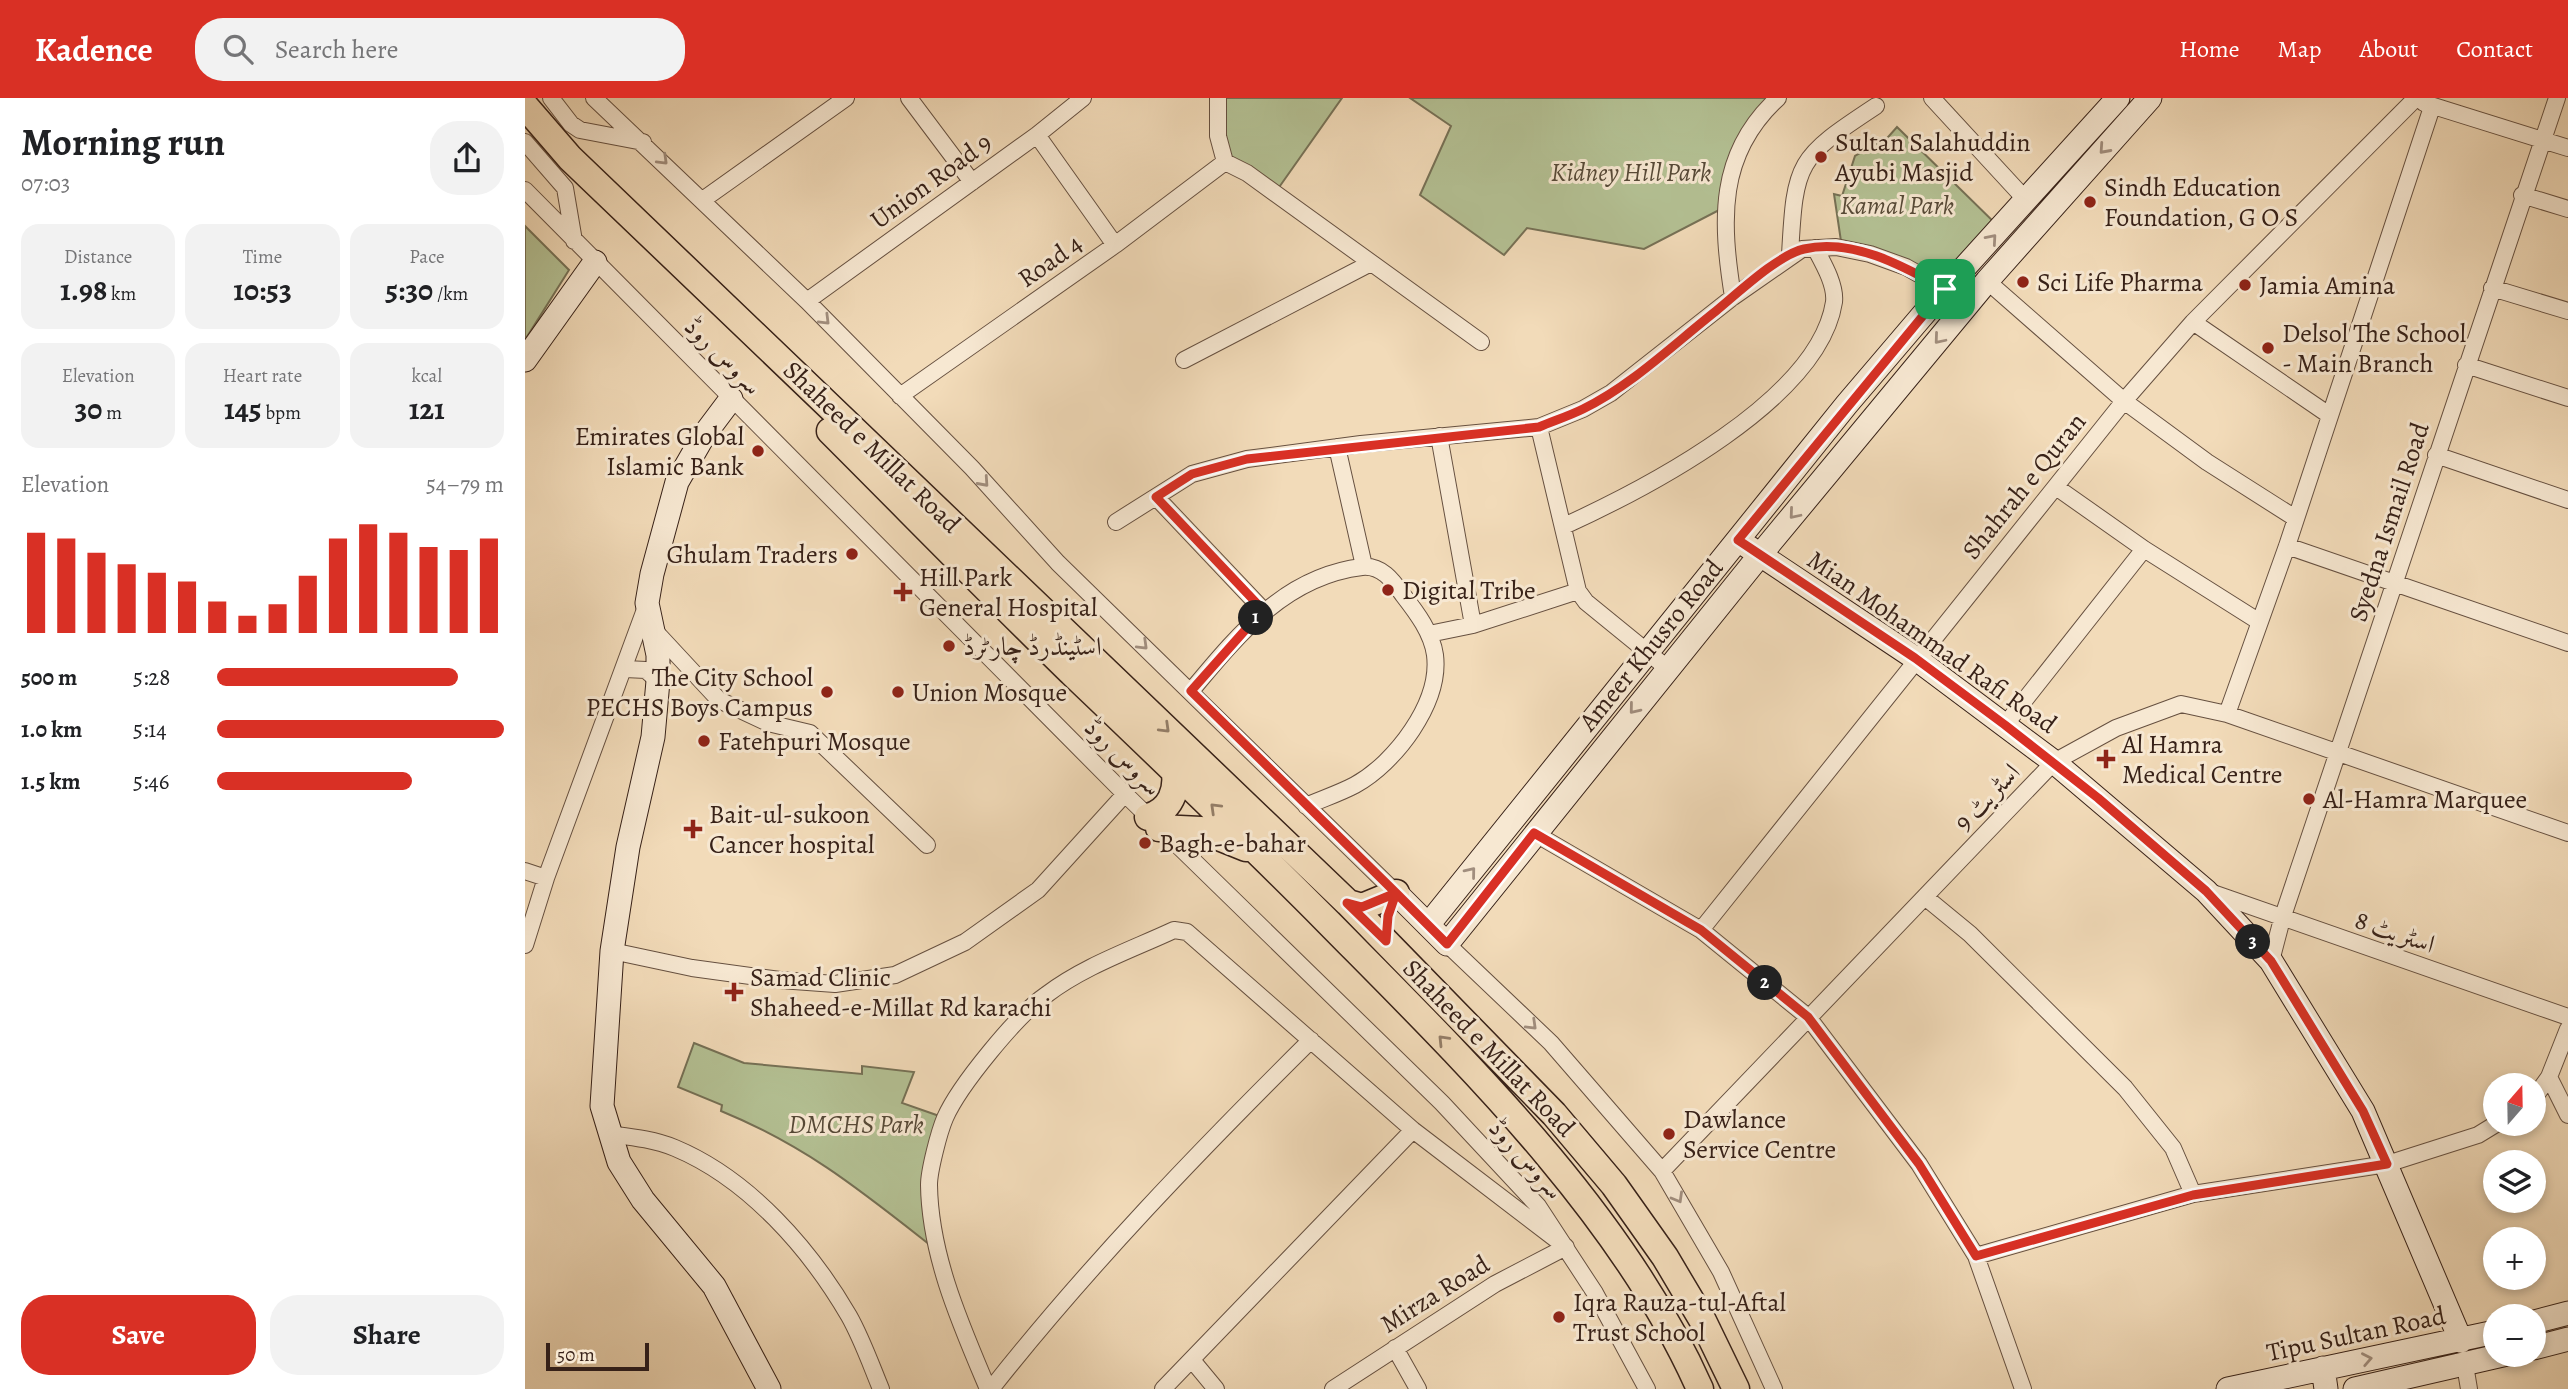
<!DOCTYPE html>
<meta charset="utf-8">
<style>
:root{--surface:#fff;--page:#f2f2f2;--text:#202124;--muted:#757577;--accent:#d93025}
body{margin:0;font-family:Alegreya,Amiri,serif;background:var(--page);color:var(--text);height:100vh;display:flex;flex-direction:column;font-size:26px;white-space:nowrap}
*{box-sizing:border-box;margin:0}
p{font-size:23px;color:var(--muted)}
.icon{flex:none;width:38px;height:38px;fill:none;stroke:currentColor;stroke-width:2;stroke-linecap:round;stroke-linejoin:round}
.map{position:relative;flex:1;overflow:hidden}
.sheet{display:flex;flex-direction:column;background:var(--surface);width:525px}
.sheet>*{flex:none}
.needle{width:46px;rotate:20deg}
.fabs{position:absolute;left:1958px;top:975px;display:grid;gap:14px}
.fabs a{display:grid;place-items:center;width:63px;height:63px;border-radius:50%;background:var(--surface);box-shadow:0 4px 10px #0003;font-size:35px}
.scale{position:absolute;left:21px;bottom:18px;width:103px;box-sizing:border-box;padding-left:7px;border:4px solid #372118;border-top:0;font-size:19px;line-height:24px;white-space:nowrap;color:#372118;-webkit-text-stroke:5px #f7e8d2;paint-order:stroke}
.pin{position:absolute;display:grid;place-items:center;width:60px;height:60px;color:#fff;margin:-30px;border-radius:14px;box-shadow:0 4px 10px #0006}
.km{position:absolute;width:35px;height:35px;margin:-18px;border-radius:50%;background:#222;color:#fff;font-size:19px;line-height:35px;text-align:center}
.round{display:grid;place-items:center;flex:none;width:74px;height:74px;border-radius:28px;background:var(--page)}
.overview{display:flex;align-items:center;justify-content:space-between;height:119px;padding:0 21px}
h1{font-size:38px;font-weight:700;line-height:52px}
.figures{display:grid;grid-template-columns:repeat(3,1fr);gap:10px;height:119px;padding:7px 21px}
.figures div{display:grid;align-content:center;border-radius:18px;background:var(--page);text-align:center}
.figures b{font-size:30px;font-weight:700}
.figures small{font-size:19px;font-weight:400}
.figures p{font-size:19px}
.chart{height:196px;padding:14px 21px}
.chart p{display:flex;justify-content:space-between}
.chart svg{width:100%;height:126px;margin-top:7px;stroke:var(--accent);stroke-width:6}
.action{display:flex;gap:14px;margin-top:auto;padding:14px 21px}
.action a{flex:1;height:80px;border-radius:28px;background:var(--accent);color:#fff;font-size:28px;font-weight:700;line-height:80px;text-align:center}
.action a+a{background:var(--page);color:var(--text)}
ul{padding:0 21px;list-style:none;font-size:23px}
li{display:grid;grid-template-columns:112px 84px 1fr;align-items:center;height:52px}
li i{height:18px;border-radius:9px;background:var(--accent)}
header{display:flex;align-items:center;gap:42px;box-sizing:border-box;height:98px;padding:0 35px;background:var(--accent);color:#fff}
header strong{font-size:33px}
nav{display:flex;gap:38px;margin-inline-start:auto;font-size:24px}
.search{width:490px;height:63px;background:var(--page);display:flex;align-items:center;gap:18px;box-sizing:border-box;padding:0 24px;border-radius:28px;color:var(--muted);font-size:26px}
main{display:flex;flex:1;min-height:0}
.map>svg:first-child{display:block}
.green{fill:#b4c194;stroke:#767156;stroke-width:2}
.lines{fill:none;stroke-linecap:round;stroke-linejoin:round}
.street-casing{stroke:#665040;stroke-width:18}
.secondary-casing{stroke:#372118;stroke-width:25}
.primary-casing{stroke:#372118;stroke-width:29}
.street{stroke:#f7e8d2;stroke-width:16}
.secondary{stroke:#f7e8d2;stroke-width:23}
.primary{stroke:#f2dbb9;stroke-width:26}
.oneway{stroke:#a18e7e}
.oneway2{stroke:#947e68}
.route-casing{stroke:#fff;stroke-width:14}
.route{stroke:#d93025;stroke-width:9}
.poi-dot{fill:#8f2418;stroke:#f7e8d2;stroke-width:2.5}
.labels{text-anchor:middle;dominant-baseline:central;stroke-width:6;stroke-linejoin:round;paint-order:stroke}
.poi-label{font-size:26px;fill:#372118;stroke:#f7e8d2;text-anchor:start}
.park-label{font-size:26px;font-style:italic;fill:#564937;stroke:#f7e8d2}
.street-label{font-size:26px;fill:#372118;stroke:#f7e8d2}
</style>
<header>
<strong>Kadence</strong>
<div class="search"><svg class="icon" aria-label="search" viewBox="0 0 24 24"><circle cx="10" cy="10" r="6"/><path d="M15 15l6 6"/></svg>Search here</div>
<nav><a>Home</a><a>Map</a><a>About</a><a>Contact</a></nav>
</header>
<main>
<section class="sheet">
<div class="overview"><div><h1>Morning run</h1><p>07:03</p></div><a class="round"><svg class="icon" aria-label="share" viewBox="0 0 24 24"><path d="M12 15V3M7 8l5-5 5 5M5 13v7h14v-7"/></svg></a></div>
<div class="figures">
<div><p>Distance</p><b>1.98<small> km</small></b></div>
<div><p>Time</p><b>10:53</b></div>
<div><p>Pace</p><b>5:30<small> /km</small></b></div>
</div>
<div class="figures">
<div><p>Elevation</p><b>30<small> m</small></b></div>
<div><p>Heart rate</p><b>145<small> bpm</small></b></div>
<div><p>kcal</p><b>121</b></div>
</div>
<div class="chart"><p><span>Elevation</span>54–79 m</p>
<svg viewBox="0 0 160 44" preserveAspectRatio="none"><path d="M5 44V9M15 44V11M25 44V16M35 44V20M45 44V23M55 44V26M65 44V33M75 44V38M85 44V34M95 44V24M105 44V11M115 44V6M125 44V9M135 44V14M145 44V15M155 44V11"/></svg>
</div>
<ul>
<li><b>500 m</b>5:28<i style="width:84%"></i></li>
<li><b>1.0 km</b>5:14<i style="width:100%"></i></li>
<li><b>1.5 km</b>5:46<i style="width:68%"></i></li>
</ul>
<div class="action"><a>Save</a><a>Share</a></div>
</section>
<div class="map">
<svg width="2043" height="1291" viewBox="0 0 2043 1291">
<rect width="100%" height="100%" fill="#f2dbb9"/>
<filter id="stains"><feTurbulence type="fractalNoise" baseFrequency=".00286" numOctaves="4"/><feColorMatrix values="0 0 0 0 .2 0 0 0 0 .09 0 0 0 0 .02 0 0 0 .5 -.17"/></filter>
<radialGradient id="worn" r=".72"><stop offset=".6" stop-color="#630" stop-opacity="0"/><stop offset="1" stop-color="#630" stop-opacity=".3"/></radialGradient>
<path class="green" d="M694,0h123l-67,95 -50,-31z
M885,0h365l-39,57 -11,52 -81,42 -117,-21 -23,27 -84,-60 31,-69z
M1372,29l104,102 -56,60 -103,-41 -8,-54 8,2 13,-40 24,-14 3,2z
M0,128l44,44 -44,70z
M169,945l50,20 118,11v-8l52,6 -12,31 43,15 -16,66 10,68c-74,-58 -130,-105 -218,-141l1,-6 -44,-18z"/>
<g class="lines">
<g class="street-casing">
<path id="street" d="M26,0l20,26 9,6 63,12
M69,0l213,203 165,167 86,95 338,330
M384,0l63,84
M693,0v38l7,26
M1407,0l94,102
M1899,5l144,45
M512,37l78,110
M0,44l40,46 9,53
M700,64l22,11 234,169
M0,92l600,604 317,309 96,103 57,87 52,96
M1997,97l46,14
M179,101l142,-101
M1265,157c5,-94 7,-97 86,-149
M1462,183l137,120 83,61 88,56
M1967,190l76,23
M1208,199c-12,-76 -16,-143 45,-199
M282,203l230,-166 46,-37
M1668,224l136,93
M659,262l185,-96
M1941,267l102,33
M375,298l215,-151 110,-83
M1014,329l39,164 8,11 81,66
M914,338l34,189
M812,349l27,119
M1911,357l132,45
M1531,389l88,62 114,72
M631,399l107,113
M591,424l76,-48 55,-15 114,-15 178,-17 44,-18 28,-16 122,-96 69,-48 34,-2 34,7 36,13 39,22
M1039,428c81,-37 255,-126 270,-224 2,-17 -11,-39 -19,-54
M1762,448l281,97
M129,532l65,70 49,23 42,10 117,112
M904,536l44,-9 105,-34
M100,571l21,1 12,11
M666,593c46,-55 94,-115 171,-124 20,-2 31,14 41,28 14,18 29,38 32,60 6,48 -40,108 -80,130 -15,8 -33,14 -49,21
M1702,616l60,-168 145,-439
M1480,627l139,-176
M1009,735l167,97 107,87 111,147 57,92 47,133
M0,773l21,7
M1685,794l358,125
M1400,799l45,37 155,154 48,60 20,46
M1176,832l423,-529 69,-79 222,-223
M922,846l104,99 111,128 59,101 53,117
M0,847l21,-67 101,-274
M87,853l80,17 88,12 55,4 60,-9 70,-33 73,-52 87,-96
M1746,863l11,-42 275,-821
M2024,979l19,38
M2009,1000l15,-21 19,-48
M83,1036c23,3 45,5 67,14 74,31 135,101 174,168 13,23 22,49 32,73
M1137,1073l392,-409 62,-34 65,-24 46,10 341,119
M1451,1158l217,-62 194,-30 91,-29 18,-11
M870,1250l23,41
M667,1262l24,29
M1940,1267l4,24
M463,1291c-27,-64 -58,-133 -59,-204 0,-14 10,-53 16,-67 14,-32 72,-103 101,-123 38,-29 85,-45 128,-65l13,2 226,198 153,117 -71,37 -162,105
M466,1291c98,-124 208,-238 320,-349
M638,1291l250,-259"/>
</g>
<g class="secondary-casing">
<path id="secondary" d="M0,262l70,-98
M206,301l-27,36 -27,47 -25,92 -5,29 11,52v26l-5,56 -25,110 -16,104 -10,155 17,56 24,38 71,86 55,103
M1213,442l177,118 139,104 152,129 65,70 92,150 98,230
M871,795l51,51 313,-389 227,-274 163,-183
M903,827l419,-521 98,-115 173,-191
M2009,1224l34,-9
M2009,1250l34,-9
M1798,1270l3,21
M1703,1291l267,-57
M1830,1291l152,-35"/>
</g>
<g class="primary-casing">
<path id="primary" d="M0,8l45,52 778,745 206,211 60,71 51,72 38,64 33,68
M305,333c80,80 159,161 240,240 87,83 173,165 258,251 134,136 294,290 372,467
M623,719c22,-6 31,-27 26,-49
M634,730l42,2 45,18
M823,805l14,4 34,-14"/>
</g>
<use href="#street" class="street"/>
<use href="#secondary" class="secondary"/>
<use href="#primary" class="primary"/>
</g>
<defs><path id="oneway-chevron" d="M-2-3.5L2.5 0L-2 3.5" fill="none" stroke-width="1.6" stroke-linecap="round" stroke-linejoin="round" transform="scale(1.75)"/></defs>
<g class="oneway">
<use href="#oneway-chevron" transform="translate(1579 51) rotate(132)"/>
<use href="#oneway-chevron" transform="translate(138 62) rotate(44)"/>
<use href="#oneway-chevron" transform="translate(1467 141) rotate(-49)"/>
<use href="#oneway-chevron" transform="translate(300 222) rotate(45)"/>
<use href="#oneway-chevron" transform="translate(1414 241) rotate(130)"/>
<use href="#oneway-chevron" transform="translate(459 384) rotate(48)"/>
<use href="#oneway-chevron" transform="translate(1269 416) rotate(130)"/>
<use href="#oneway-chevron" transform="translate(618 547) rotate(44)"/>
<use href="#oneway-chevron" transform="translate(1109 611) rotate(129)"/>
<use href="#oneway-chevron" transform="translate(946 774) rotate(-51)"/>
<use href="#oneway-chevron" transform="translate(1007 927) rotate(44)"/>
<use href="#oneway-chevron" transform="translate(1153 1100) rotate(60)"/>
<use href="#oneway-chevron" transform="translate(1842 1261) rotate(-11)"/>
</g>
<g class="oneway2">
<use href="#oneway-chevron" transform="translate(640 630) rotate(44)"/>
<use href="#oneway-chevron" transform="translate(690 710) rotate(-136)"/>
<use href="#oneway-chevron" transform="translate(918 942) rotate(-134)"/>
</g>
<g class="lines">
<g class="route-casing">
<path id="route" d="M1420,191c-42,-23 -92,-51 -141,-40 -26,6 -66,44 -88,62 -42,33 -84,74 -133,98 -14,7 -30,12 -44,18l-292,32 -55,15 -36,23 107,113 -72,81 205,202 -8,23 -2,25 -39,-38 15,4 34,-14 51,51 87,-111 167,97 107,87 111,147 57,92 217,-61 194,-31 -24,-53 -92,-150 -65,-70 -108,-93 -93,-73 -90,-67 -177,-118 207,-251"/>
</g>
<use href="#route" class="route"/>
</g>
<g class="poi-dot">
<circle cx="1296" cy="59" r="7"/>
<circle cx="1565" cy="104" r="7"/>
<circle cx="1498" cy="184" r="7"/>
<circle cx="1720" cy="187" r="7"/>
<circle cx="1743" cy="250" r="7"/>
<circle cx="233" cy="353" r="7"/>
<circle cx="327" cy="456" r="7"/>
<circle cx="863" cy="492" r="7"/>
<path d="M374.5 483.5h7v7h7v7h-7v7h-7v-7h-7v-7h7z"/>
<circle cx="424" cy="548" r="7"/>
<circle cx="302" cy="594" r="7"/>
<circle cx="373" cy="594" r="7"/>
<circle cx="179" cy="643" r="7"/>
<path d="M1577.5 650.5h7v7h7v7h-7v7h-7v-7h-7v-7h7z"/>
<circle cx="1784" cy="701" r="7"/>
<path d="M164.5 720.5h7v7h7v7h-7v7h-7v-7h-7v-7h7z"/>
<circle cx="620" cy="745" r="7"/>
<path d="M205.5 883.5h7v7h7v7h-7v7h-7v-7h-7v-7h7z"/>
<circle cx="1144" cy="1036" r="7"/>
<circle cx="1034" cy="1219" r="7"/>
</g>
<g class="labels">
<g class="poi-label">
<text x="1310" y="44">Sultan Salahuddin<tspan x="1310" dy="30">Ayubi Masjid</tspan></text>
<text x="1579" y="89">Sindh Education<tspan x="1579" dy="30">Foundation, G O S</tspan></text>
<text x="1512" y="184">Sci Life Pharma</text>
<text x="1734" y="187">Jamia Amina</text>
<text x="1757" y="235">Delsol The School<tspan x="1757" dy="30">- Main Branch</tspan></text>
<text x="219" y="338" text-anchor="end">Emirates Global<tspan x="219" dy="30">Islamic Bank</tspan></text>
<text x="313" y="456" text-anchor="end">Ghulam Traders</text>
<text x="394" y="479">Hill Park<tspan x="394" dy="30">General Hospital</tspan></text>
<text x="877" y="492">Digital Tribe</text>
<text x="438" y="548">اسٹینڈرڈ چارٹرڈ</text>
<text x="288" y="579" text-anchor="end">The City School<tspan x="288" dy="30">PECHS Boys Campus</tspan></text>
<text x="387" y="594">Union Mosque</text>
<text x="193" y="643">Fatehpuri Mosque</text>
<text x="1597" y="646">Al Hamra<tspan x="1597" dy="30">Medical Centre</tspan></text>
<text x="1798" y="701">Al-Hamra Marquee</text>
<text x="184" y="716">Bait-ul-sukoon<tspan x="184" dy="30">Cancer hospital</tspan></text>
<text x="634" y="745">Bagh-e-bahar</text>
<text x="225" y="879">Samad Clinic<tspan x="225" dy="30">Shaheed-e-Millat Rd karachi</tspan></text>
<text x="1158" y="1021">Dawlance<tspan x="1158" dy="30">Service Centre</tspan></text>
<text x="1048" y="1204">Iqra Rauza-tul-Aftal<tspan x="1048" dy="30">Trust School</tspan></text>
</g>
<g class="park-label">
<text x="1106" y="74">Kidney Hill Park</text>
<text x="1372" y="107">Kamal Park</text>
<text x="331" y="1026">DMCHS Park</text>
</g>
<g class="street-label">
<text transform="translate(406 83) rotate(-36)">Union Road 9</text>
<text transform="translate(525 163) rotate(-35)">Road 4</text>
<text transform="translate(198 258) rotate(45)">سروس روڈ</text>
<text transform="translate(347 349) rotate(44)">Shaheed e Millat Road</text>
<text transform="translate(1499 388) rotate(-51)">Shahrah e Quran</text>
<text transform="translate(1864 424) rotate(-72)">Syedna Ismail Road</text>
<text transform="translate(1407 544) rotate(35)">Mian Mohammad Rafi Road</text>
<text transform="translate(1126 547) rotate(-51)">Ameer Khusro Road</text>
<text transform="translate(598 659) rotate(45)">سروس روڈ</text>
<text transform="translate(1462 699) rotate(-46)">اسٹریٹ 9</text>
<text transform="translate(1870 834) rotate(19)">اسٹریٹ 8</text>
<text transform="translate(964 950) rotate(46)">Shaheed e Millat Road</text>
<text transform="translate(1001 1061) rotate(48)">سروس روڈ</text>
<text transform="translate(910 1196) rotate(-32)">Mirza Road</text>
<text transform="translate(1831 1236) rotate(-12)">Tipu Sultan Road</text>
</g>
</g>
<rect width="100%" height="100%" filter="url(#stains)"/>
<rect width="100%" height="100%" fill="url(#worn)"/>
</svg>
<div class="fabs">
<a><svg class="needle" viewBox="-14 -14 28 28"><path d="M0-13l5 13h-10z" fill="#e53935"/><path d="M0 13l5-13h-10z" fill="#757577"/></svg></a>
<a><svg class="icon" aria-label="layers" viewBox="0 0 24 24"><path d="M12 4l9 5-9 5-9-5zM3 14l9 5 9-5"/></svg></a>
<a>+</a>
<a>−</a>
</div>
<div class="scale">50 m</div>
<div class="pin" style="left:1420px;top:191px;background:#1e9e55"><svg class="icon" aria-label="arrive" viewBox="0 0 24 24"><path d="M6 21V4h12l-3 4 3 4H6"/></svg></div>
<b class="km" style="left:731px;top:520px">1</b>
<b class="km" style="left:1240px;top:885px">2</b>
<b class="km" style="left:1728px;top:844px">3</b>
</div>
</main>
